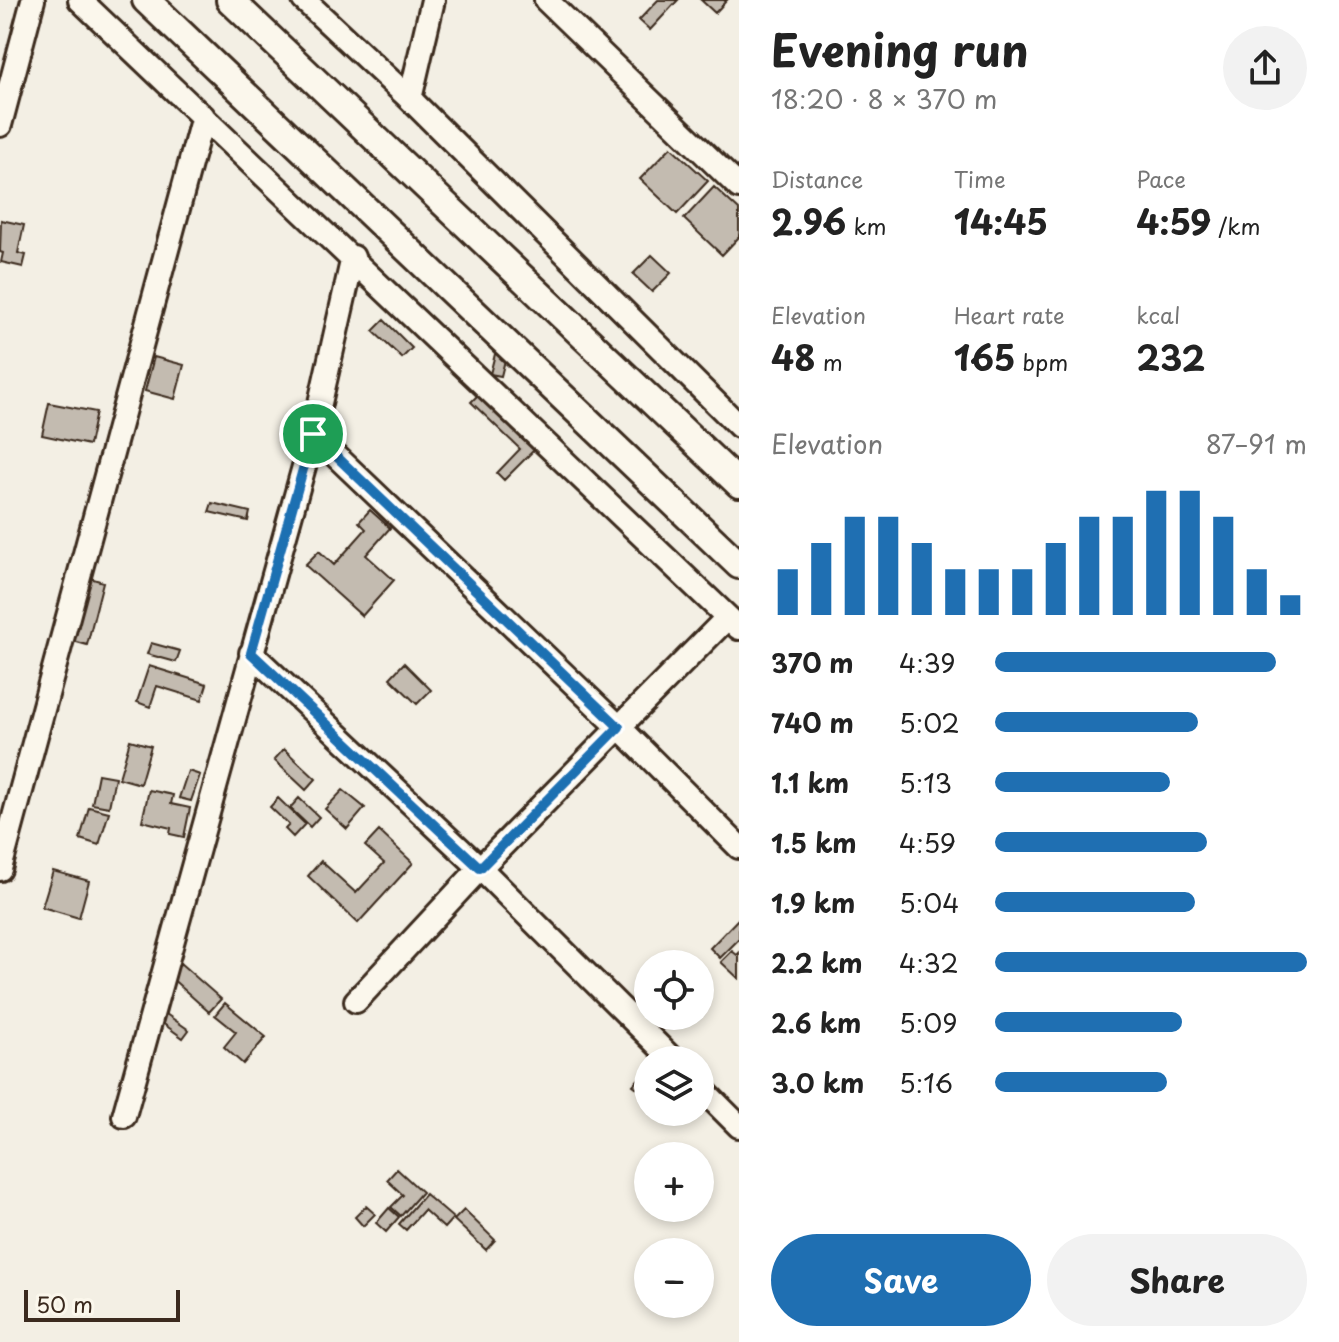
<!DOCTYPE html>
<meta charset="utf-8">
<style>
:root{--surface:#fff;--page:#f2f2f2;--text:#222;--muted:#767676;--accent:#1f6fb2}
body{margin:0;font-family:"Playpen Sans",sans-serif;background:var(--page);color:var(--text);height:100vh;display:flex;flex-direction:column;font-size:30px;white-space:nowrap}
*{box-sizing:border-box;margin:0}
p{font-size:26px;color:var(--muted)}
.icon{flex:none;width:44px;height:44px;fill:none;stroke:currentColor;stroke-width:2;stroke-linecap:round;stroke-linejoin:round}
.map{position:relative;flex:1;overflow:hidden}
.details{display:flex;flex-direction:column;background:var(--surface);width:600px}
.details>*{flex:none}
.tools{position:absolute;left:634px;top:950px;display:grid;gap:16px}
.tools a{display:grid;place-items:center;width:80px;height:80px;border-radius:50%;background:var(--surface);box-shadow:0 4px 12px #0003;font-size:40px}
.scale{position:absolute;left:24px;bottom:20px;width:156px;box-sizing:border-box;padding-left:8px;border:4px solid #3b2a1e;border-top:0;font-size:22px;line-height:28px;white-space:nowrap;color:#3b2a1e;-webkit-text-stroke:6px #fbf7ec;paint-order:stroke}
.pin{position:absolute;display:grid;place-items:center;width:68px;height:68px;color:#fff;margin:-34px;border:4px solid #fff;border-radius:50%;box-shadow:0 2px 8px #0007}
.round{display:grid;place-items:center;flex:none;width:84px;height:84px;border-radius:42px;background:var(--page)}
.head{display:flex;align-items:center;justify-content:space-between;height:136px;padding:0 32px}
h1{font-size:44px;font-weight:700;line-height:60px}
.metrics{display:grid;grid-template-columns:repeat(3,1fr);gap:12px;height:136px;padding:8px 32px}
.metrics div{display:grid;align-content:center}
.metrics b{font-size:34px;font-weight:700}
.metrics small{font-size:22px;font-weight:400}
.metrics p{font-size:22px}
.chart{height:224px;padding:16px 32px}
.chart p{display:flex;justify-content:space-between}
.chart svg{width:100%;height:144px;margin-top:8px;stroke:var(--accent);stroke-width:6}
.primary-button{display:flex;gap:16px;margin-top:auto;padding:16px 32px}
.primary-button a{flex:1;height:92px;border-radius:48px;background:var(--accent);color:#fff;font-size:32px;font-weight:700;line-height:92px;text-align:center}
.primary-button a+a{background:var(--page);color:var(--text)}
ul{padding:0 32px;list-style:none;font-size:26px}
li{display:grid;grid-template-columns:128px 96px 1fr;align-items:center;height:60px}
li i{height:20px;border-radius:10px;background:var(--accent)}
main{display:flex;flex:1;min-height:0}
.map>svg:first-child{display:block}
.building{fill:#c3bbb0;stroke:#3b2a1e;stroke-width:2}
.lines{fill:none;stroke-linecap:round;stroke-linejoin:round}
.minor-casing{stroke:#3b2a1e;stroke-width:28}
.tertiary-casing{stroke:#3b2a1e;stroke-width:32}
.minor{stroke:#fbf7ec;stroke-width:22}
.tertiary{stroke:#fbf7ec;stroke-width:26}
.route-casing{stroke:#fff;stroke-width:16}
.route{stroke:#1f6fb2;stroke-width:10}
</style>
<main>
<div class="map">
<svg width="739" height="1342" viewBox="0 0 739 1342">
<rect width="100%" height="100%" fill="#f3efe4"/>
<filter id="ink" filterUnits="userSpaceOnUse"><feTurbulence type="fractalNoise" baseFrequency=".0125" numOctaves="2"/><feDisplacementMap in="SourceGraphic" scale="16" xChannelSelector="R" yChannelSelector="G"/><feConvolveMatrix kernelMatrix="1 2 1 2 8 2 1 2 1" color-interpolation-filters="sRGB"/></filter>
<g filter="url(#ink)">
<path class="building" d="M658,0h20l-28,30 -11,-10z
M701,0h26l-12,13z
M671,147l37,34 -31,33 -37,-35z
M714,187l25,23v27l-17,18 -38,-36z
M1,220l23,5 -6,28 8,2 -3,12 -22,-5 2,-9 -3,-1z
M652,255l19,18 -19,19 -19,-18z
M384,320l28,28 -10,10 -29,-27z
M497,346l11,2 -7,28 -11,-2z
M154,357l30,8 -9,34 -30,-8z
M480,393l56,55 -32,32 -7,-7 23,-24 -49,-47z
M49,403l47,9 -7,33 -47,-10z
M212,503l38,9 -2,9 -39,-9z
M370,510l20,18 -24,27 28,25 -32,36 -57,-51 14,-14 15,14 32,-36 -7,-7z
M90,578l13,4 -16,63 -14,-4z
M151,643l29,8 -4,11 -29,-8z
M404,663l27,27 -14,14 -27,-26z
M149,666l58,18 -5,16 -45,-14 -7,21 -13,-5z
M130,740l21,6 -11,38 -21,-6z
M284,749l32,30 -10,11 -32,-30z
M188,771l12,4 -9,26 -12,-3z
M98,774l17,3 -6,30 -17,-3z
M149,790l24,5 -2,9 19,4 -6,29 -14,-3 1,-6 -29,-7z
M343,790l22,18 -18,21 -22,-20z
M278,798l27,26 -12,13 -8,-8 4,-4 -19,-18z
M299,798l20,19 -9,10 -20,-19z
M89,807l20,5 -10,33 -19,-6z
M379,831l34,32 -55,60 -50,-47 13,-15 35,32 28,-30 -19,-17z
M53,871l36,10 -10,37 -37,-11z
M739,918v21l-19,19 -10,-10z
M732,951l5,4 2,-2v26l-18,-17z
M180,963l41,36 -12,13 -40,-36z
M225,1003l41,34 -23,27 -19,-17 12,-15 -21,-17z
M166,1014l23,16 -6,8 -22,-16z
M648,1069v16l-6,7 -9,-7z
M397,1169l25,23 -21,24 -10,-9 12,-12 -16,-15z
M425,1194l28,24 -9,10 -20,-18 -18,20 -7,-6z
M366,1206l9,8 -12,12 -8,-9z
M389,1208l10,9 -13,15 -10,-9z
M464,1210l31,30 -9,10 -32,-30z"/>
<g class="lines">
<g class="minor-casing">
<path id="minor" d="M80,0l659,628
M304,0l106,99 329,327
M546,0l193,187
M410,99l23,-99
M0,125l33,-125
M313,434l306,293 120,120
M251,653l229,215 193,192
M0,869l203,-753
M356,1001l124,-133 247,-250
M700,1087l39,39
M124,1116l189,-682 40,-177"/>
</g>
<g class="tertiary-casing">
<path id="tertiary" d="M146,0l593,565
M230,0l509,484"/>
</g>
<use href="#minor" class="minor"/>
<use href="#tertiary" class="tertiary"/>
</g>
</g>
<g class="lines" filter="url(#ink)">
<g class="route-casing">
<path id="route" d="M313,434l306,293 -139,141 -229,-215z"/>
</g>
<use href="#route" class="route"/>
</g>
</svg>
<div class="tools">
<a><svg class="icon" aria-label="locate" viewBox="0 0 24 24"><circle cx="12" cy="12" r="6"/><path d="M12 2v4M12 18v4M2 12h4M18 12h4"/></svg></a>
<a><svg class="icon" aria-label="layers" viewBox="0 0 24 24"><path d="M12 4l9 5-9 5-9-5zM3 14l9 5 9-5"/></svg></a>
<a>+</a>
<a>−</a>
</div>
<div class="scale">50 m</div>
<div class="pin" style="left:313px;top:434px;background:#1e9e55"><svg class="icon" aria-label="arrive" viewBox="0 0 24 24"><path d="M6 21V4h12l-3 4 3 4H6"/></svg></div>
</div>
<section class="details">
<div class="head"><div><h1>Evening run</h1><p>18:20 · 8 × 370 m</p></div><a class="round"><svg class="icon" aria-label="share" viewBox="0 0 24 24"><path d="M12 15V3M7 8l5-5 5 5M5 13v7h14v-7"/></svg></a></div>
<div class="metrics">
<div><p>Distance</p><b>2.96<small> km</small></b></div>
<div><p>Time</p><b>14:45</b></div>
<div><p>Pace</p><b>4:59<small> /km</small></b></div>
</div>
<div class="metrics">
<div><p>Elevation</p><b>48<small> m</small></b></div>
<div><p>Heart rate</p><b>165<small> bpm</small></b></div>
<div><p>kcal</p><b>232</b></div>
</div>
<div class="chart"><p><span>Elevation</span>87–91 m</p>
<svg viewBox="0 0 160 44" preserveAspectRatio="none"><path d="M5 44V30M15 44V22M25 44V14M35 44V14M45 44V22M55 44V30M65 44V30M75 44V30M85 44V22M95 44V14M105 44V14M115 44V6M125 44V6M135 44V14M145 44V30M155 44V38"/></svg>
</div>
<ul>
<li><b>370 m</b>4:39<i style="width:90%"></i></li>
<li><b>740 m</b>5:02<i style="width:65%"></i></li>
<li><b>1.1 km</b>5:13<i style="width:56%"></i></li>
<li><b>1.5 km</b>4:59<i style="width:68%"></i></li>
<li><b>1.9 km</b>5:04<i style="width:64%"></i></li>
<li><b>2.2 km</b>4:32<i style="width:100%"></i></li>
<li><b>2.6 km</b>5:09<i style="width:60%"></i></li>
<li><b>3.0 km</b>5:16<i style="width:55%"></i></li>
</ul>
<div class="primary-button"><a>Save</a><a>Share</a></div>
</section>
</main>
